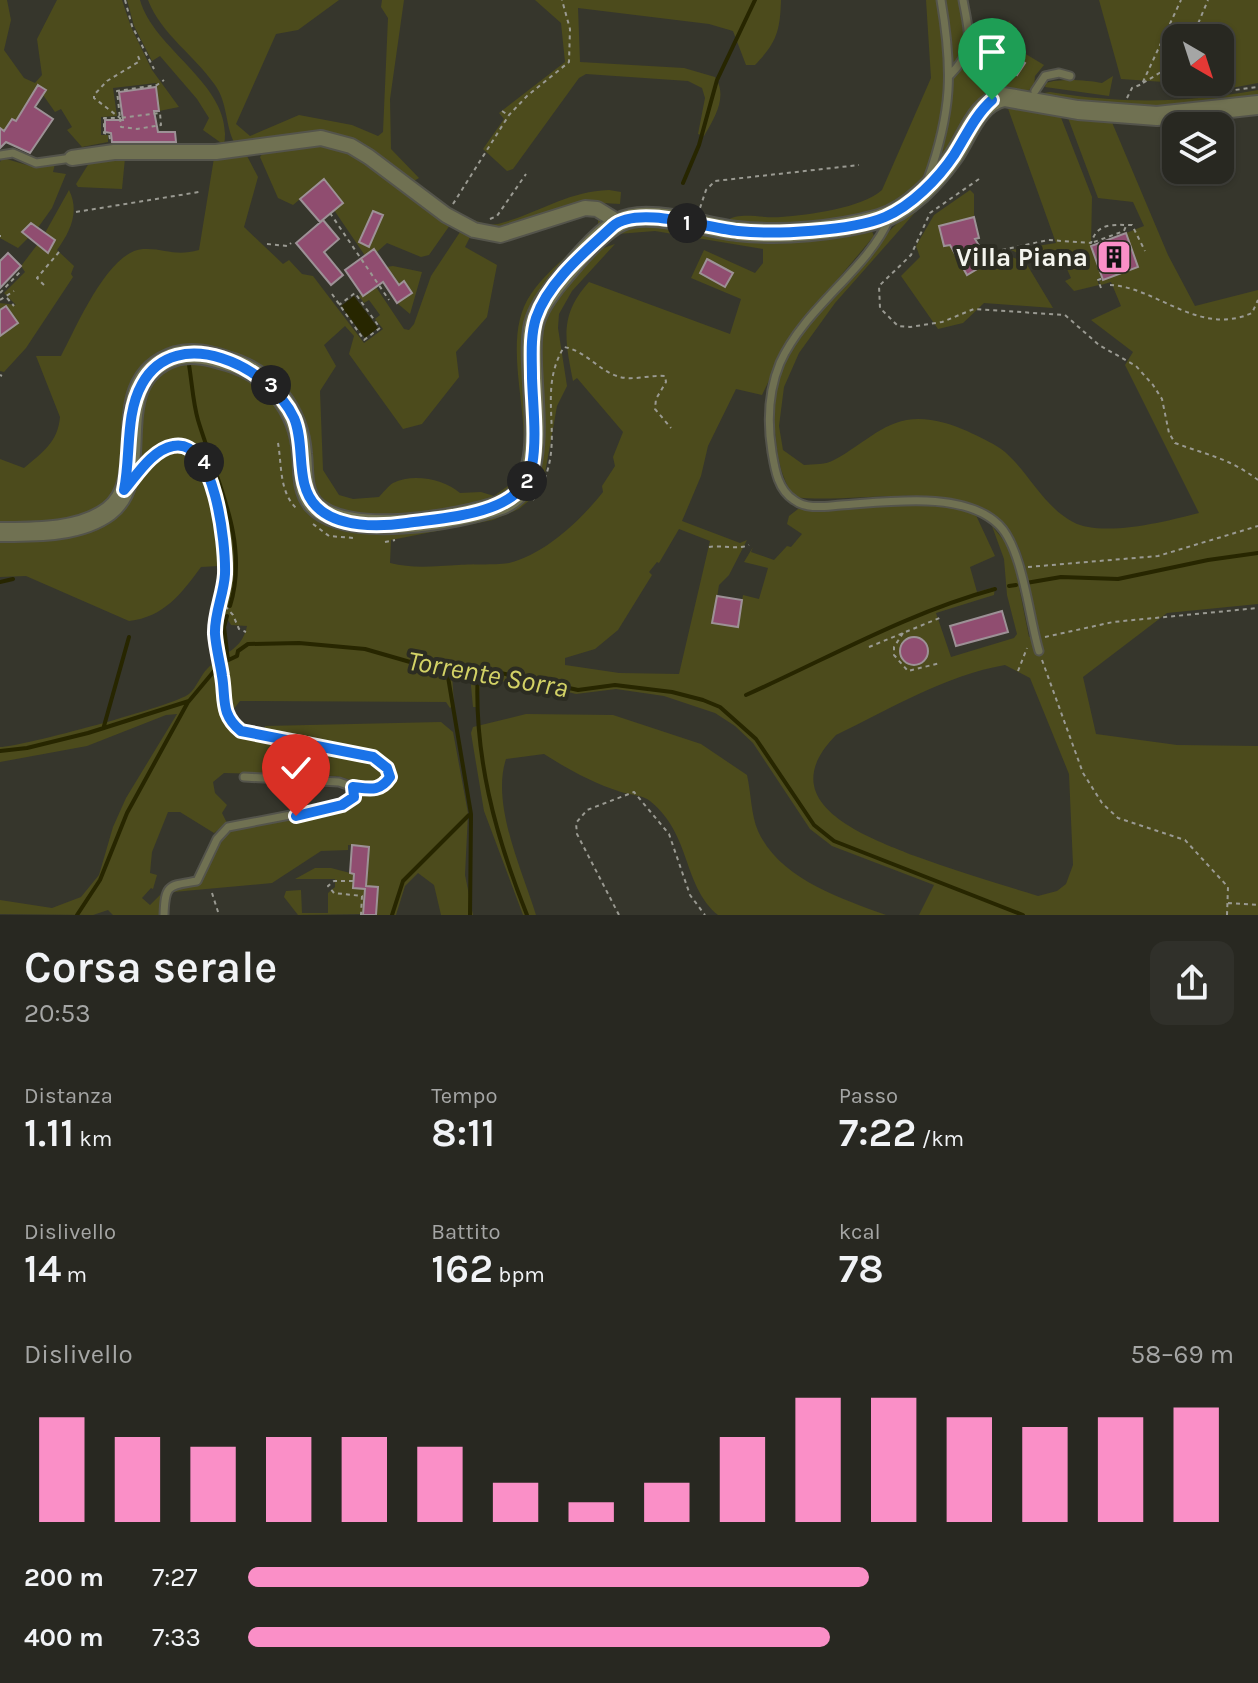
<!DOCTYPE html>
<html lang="it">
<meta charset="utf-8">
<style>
:root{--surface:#282821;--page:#30302a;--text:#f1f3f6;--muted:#a5a6a5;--line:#44443f;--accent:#fa8fc7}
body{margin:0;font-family:Karla,sans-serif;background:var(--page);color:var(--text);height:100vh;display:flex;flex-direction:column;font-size:30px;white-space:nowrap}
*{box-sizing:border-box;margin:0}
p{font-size:26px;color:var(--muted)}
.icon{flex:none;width:44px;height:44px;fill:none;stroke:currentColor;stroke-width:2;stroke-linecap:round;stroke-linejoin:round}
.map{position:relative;height:915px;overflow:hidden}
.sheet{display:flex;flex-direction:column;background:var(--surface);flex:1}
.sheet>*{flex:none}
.needle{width:52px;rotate:141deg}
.controls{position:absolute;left:1162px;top:24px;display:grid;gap:16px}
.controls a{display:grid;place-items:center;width:72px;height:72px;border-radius:16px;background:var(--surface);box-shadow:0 2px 6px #0004,0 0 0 2px var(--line);font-size:40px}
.pin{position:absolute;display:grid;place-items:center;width:68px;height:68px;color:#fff;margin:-82px -34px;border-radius:50% 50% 50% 0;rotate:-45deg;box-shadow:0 0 8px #0007}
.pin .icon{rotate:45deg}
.km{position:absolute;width:40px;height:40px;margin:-20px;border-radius:50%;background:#222;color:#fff;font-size:22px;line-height:40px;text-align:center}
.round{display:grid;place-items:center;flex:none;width:84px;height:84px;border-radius:16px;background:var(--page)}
.summary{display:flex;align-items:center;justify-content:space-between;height:136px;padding:0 24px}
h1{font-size:44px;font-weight:600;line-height:60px}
.stats{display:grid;grid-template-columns:repeat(3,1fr);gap:12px;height:136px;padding:8px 24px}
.stats div{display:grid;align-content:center}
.stats b{font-size:40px;font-weight:600}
.stats small{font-size:22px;font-weight:400}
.stats p{font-size:22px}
.chart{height:224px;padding:16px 24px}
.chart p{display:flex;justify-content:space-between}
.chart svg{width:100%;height:144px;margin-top:8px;stroke:var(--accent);stroke-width:6}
ul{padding:0 24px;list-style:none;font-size:26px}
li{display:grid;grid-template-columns:128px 96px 1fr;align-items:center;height:60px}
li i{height:20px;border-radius:10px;background:var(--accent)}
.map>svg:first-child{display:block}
.green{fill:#4c4b1c;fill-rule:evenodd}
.water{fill:#272600}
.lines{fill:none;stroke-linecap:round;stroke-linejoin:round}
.stream{stroke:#272600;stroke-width:4}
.building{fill:#904d70;stroke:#9d9196;stroke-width:2}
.service-casing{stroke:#54544b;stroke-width:11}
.minor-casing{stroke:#54544b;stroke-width:18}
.tertiary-casing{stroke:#54544b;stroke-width:22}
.path{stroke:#9a9a92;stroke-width:2;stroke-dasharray:4 4;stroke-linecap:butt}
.service{stroke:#707152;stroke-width:7}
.minor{stroke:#707152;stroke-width:14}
.tertiary{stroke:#707152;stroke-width:18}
.route-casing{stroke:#fff;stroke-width:16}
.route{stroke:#1a73e8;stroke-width:10}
.labels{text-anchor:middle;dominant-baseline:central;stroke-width:8;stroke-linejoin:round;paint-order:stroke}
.poi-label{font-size:26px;font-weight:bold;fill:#f4f4ee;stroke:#2c2c22;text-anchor:end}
.water-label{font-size:28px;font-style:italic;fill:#d3d266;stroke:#2c2c22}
</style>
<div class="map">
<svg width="1258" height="915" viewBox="0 0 1258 915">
<rect width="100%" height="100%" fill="#36362c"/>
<path class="green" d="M0,0h7l4,20 -7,30 20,28 11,5 7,-8 -5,-36 20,-39h65l9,27 21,43 27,37 -20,4 -3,-28 -43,5 4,28 -16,1v18h7v7l-26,5 -15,-17 5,-3 -11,-18 -6,3 -12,-17 3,-6 -8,-4 -22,36 -4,-2 -12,18z
M127,0h13c14,51 95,86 84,145l-21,-15 6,-12 -12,-19 -37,-43 -8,5 -18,-35z
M148,0h191l-41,30 -22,4 -40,90 14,12 49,-21 53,10 26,11 5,-4 5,-114 -7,-11 1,-7h22l-14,99 1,50 28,29 -7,4 -61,-40 -116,2c-10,-18 -7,-41 -20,-59 -20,-29 -54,-51 -67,-85z
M535,0h246c-1,31 -4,42 -26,65h-9l-13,-34 -24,-7 -131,-16 2,54 104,6 31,9c13,19 0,40 -11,59l-6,-2 7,-36 -3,-10 -14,-7 -102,-7 -7,4 -66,91 -6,2 -24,-22 21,-30 -5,-6 66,-51 -4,-39z
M926,0h34l7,43 -7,21 4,1 11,-23 -3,-14 8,1 2,3 28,-11 9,29 25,15 -9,11 -1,10 -9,7 -21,-1 -103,109c-55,24 -116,25 -175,20 14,-10 38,-2 55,-4 28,-2 81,-9 101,-27l49,-112z
M1099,0h159v83l-43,8 -12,-9h17v-25l8,-6 -5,-8 -3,2v-7h-44v36l-12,8 -43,-3z
M1113,76l-4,20 -64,-9 1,-4c13,-5 41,-3 56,0z
M1258,90v8l-82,11 -67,-2 -72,-13 13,-2c74,12 134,11 208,-2z
M1006,103l54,12 32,82 -1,49 11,31 -5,2 2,6 -25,6 -9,-10 6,-3 -13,-29 -15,7 3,6 -5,2 -30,-14 45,-7z
M1071,115l40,5 57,135 27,51 63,-16v314l-91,9 -84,64 13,57 81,11 81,1v169h-339l15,-30 -102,-39 -22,-17 -57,-86 -18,-17 -20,-13 -51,-17 -48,-7 -40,5 -40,-10 -15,1 -40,-8 -4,30h-4l-3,-32 -18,-1 2,30 -4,4 -4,-6 -206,-1 -15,19 15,16 121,22 15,6 9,13 -13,9 -35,-10 -113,-3 -11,9 2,11 12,12 -5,8 5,10 -13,10 -34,-21h-12l-16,40 -2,21 7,2 -4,14 -2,-1 -9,10 8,7 10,-10v20h-47l-5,-5 -15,5 -93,-1v-14l52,8 29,-11 18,-22 14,-48 13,-29 51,-84 -11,1 -79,31 -87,16v-15c21,0 176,-42 189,-53 8,-7 11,-18 18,-25 16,-17 35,-18 40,-43l-16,-1 -8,-14 3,-16 -7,-29 -18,1c-20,27 -37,50 -72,54l-103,-45 -26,1v-39l113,-23 28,-114 13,-23 33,-19 59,14 35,34 14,42 1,40 6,12 40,27 181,-30 22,-188 47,-58 23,-8 -43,47 -13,23 -1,14 9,58 -10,20 -13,73 -13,20 -12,10 -26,11 -102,20 -1,23c23,6 46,3 69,2 12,-1 42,0 50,-2 36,-9 71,-42 94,-71l-1,-6 13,-20 -2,-9 10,-25 -46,-54 -4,3c-8,-41 -14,-66 16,-99l141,52 11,-35 -50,-21 13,-28 51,23 8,-10v-14l-108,-18 -38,3 15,-11 239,6 3,7 -83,99 -29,60 -26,-6 -28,57 -7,30 -19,45 58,22 7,-3 -18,35 -10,10 -6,38 24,4 6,-32 16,4 9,-31 -24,-6 9,-15 -2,5 23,8 13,-14 4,1 11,-13 -15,-10 2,-8 9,-7c47,-8 129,-9 176,2l21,45 -25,11 7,25 18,-5 -1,8 -58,18 15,44 63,-19 3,-4 -10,-39 -3,-36 -12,-33 14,17 9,24 14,70 8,-4c-6,-31 -8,-68 -23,-95 -36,-67 -157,-32 -220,-41 -12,-18 -16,-36 -18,-57 -2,-16 -5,-34 -1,-49 20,-76 126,-171 182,-226l-122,138 -36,50 -15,34 -5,39 4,24 21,15c10,-1 22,0 30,-5 41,-22 58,-52 111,-37 13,3 50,20 60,29 24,21 38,54 68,70 29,16 95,-1 126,-9l-74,-148 8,-13 -42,-32 30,-14 -10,-24 -10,3 -2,-4 39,-14 -12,-34 18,-7 -11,-24 -35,-4 -30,-80zM679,529l31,12 -31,133 -60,-1 -54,-8v-7l30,-9 23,-19 34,-55 -3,-3 8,-10 2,1zM1005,665l25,13 39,96 4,91 -7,19 -9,7 -19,5c-42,-13 -83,-25 -123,-40 -51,-20 -145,-54 -79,-121 54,-26 110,-60 169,-70z
M315,143l31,7 22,13 82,62 -21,30 -8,2 -34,-14 -19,17 -34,-50 9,-8 -19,-23 -31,26 -15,-7 -18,-41 5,-7z
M246,154l12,23 -14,50 39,37 6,-4 13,14 11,2 51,67 19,-14 -8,-10 5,-4 -11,-15 -5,3 -5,-7 17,-9 28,42 5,1 5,-6 17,-48 29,-44 11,3 -6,12 32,18 -10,52 -31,35 3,25 -37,47 -19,5 -54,-75 5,-18 -9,-10 -21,19 12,21 -16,25 3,79 16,25 14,4 26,-2c4,-4 9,-11 14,-14 20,-10 51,-4 67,10l21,-1 13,4 25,-18c18,-54 -22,-135 12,-184 17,-25 45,-45 67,-66v-13l5,10 -66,78 -8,150 -6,27 -23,19 -82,17h-76l-29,-22 -23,-94 -86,-51 -72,34 -5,14 -9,88c-19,44 -78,38 -118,40v-66l24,9c18,-15 34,-26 36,-51l-24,-61h25c15,-28 47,-105 82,-107 23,-1 31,8 56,1l15,-92z
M3,158l34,10 18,-4 -2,8 13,2 -14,34 -15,21 -6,-6 -9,8 6,7 -10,10 -18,-10v-76z
M125,158l-3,31 -44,-2 -2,-3 15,-24z
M69,190c11,22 1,42 -12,60l17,16 -3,8 2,3 -47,71 -22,24 -4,-1v-68l16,2 -12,-12 21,-21 -4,-6 16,-21 4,-1 -1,4 7,4 -2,-19z
M609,190l12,2 -1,12 -35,-2 -78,26 -23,1 -23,-13 28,9 9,-1c39,-10 70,-33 111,-34z
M970,190l4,4v23l-34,9 4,20 13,-3 32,19 -3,-6 12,-5 28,12 27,45 -69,-5 -21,20 -25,6 -37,-53 19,-19 -4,-11 18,-31z
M393,266l29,6 -12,42 -13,-11 15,-11 -8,-11 -5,4 -13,-18z
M526,714l87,1 88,29 46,31c4,17 4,40 11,56 22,48 82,67 128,84h-168c-36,-30 -26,-80 -68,-114 -7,-6 -20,-6 -29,-9 -28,-9 -52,-22 -77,-38l-38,5c-15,45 16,111 30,156h-13l-39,-104 -13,-78 2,-6z
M441,722l12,10 15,81 -3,62 8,40h-32l-7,-30 -16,-12 -13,13 -9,29h-20l2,-28 -12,-1 3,-39 -21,-2v5l-27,1 -49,32 -99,9 6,-7 21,-1 20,-46 7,-6 117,-24 24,-16c14,1 18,-4 25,-16l-3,-12 -16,-11 -110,-20 1,-7z
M315,868h16l23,6 -1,14 12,1 -2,25 -65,1 -14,-18 2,-6 15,-1 1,23h26v-20l7,-6v-8h-40z"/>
<path class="water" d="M354,296l24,32 -13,10 -24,-32z"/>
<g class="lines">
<path class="stream" d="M683,183l16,-38 18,-65 38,-80
M189,365c3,18 4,38 9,55 18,60 52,122 32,186
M0,582l13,-3
M1026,583l35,-6 57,2 90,-19 50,-7
M1009,586l7,-1
M227,616l-3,11 4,33
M446,665l25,149 -1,101
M478,668c-5,86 17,167 49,247
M746,695c83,-37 161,-82 249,-106
M104,726l25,-89
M0,751l27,-3 61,-15 101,-32 31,-37 17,-8 1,-5 10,-7 51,-1 66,6 59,17 54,2 100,22 37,-5 57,7 31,8 17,7 36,32 58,86 20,16 189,74
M77,915l23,-35 27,-67 61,-111
M392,915l11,-34 66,-66"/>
</g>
<path class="building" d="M1003,48l22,15 -8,12 -22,-15z
M38,85l8,5 -11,17 18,12 -23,34 -24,-11 -6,6v-20l4,3 8,-12 4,2z
M156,87l3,24h-5l4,21h17l1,10h-64l-1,-9 -6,-1v-12h18l-4,-28z
M324,179l19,24 -23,19 -20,-23z
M373,211l10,4 -14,32 -10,-5z
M974,217l5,21 -4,1 14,23 -22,13 -17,-30 -6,1 -5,-20z
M323,220l16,19 -15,13 19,23 -12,10 -35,-42z
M31,223l24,17 -7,13 -26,-21z
M1126,233l12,34 -35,13 -12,-34z
M374,249l25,36 5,-4 8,12 -15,10 -14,-21 -20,14 -18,-26z
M8,253l13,13 -21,22v-27z
M707,259l26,14 -8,14 -25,-14z
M6,306l12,17 -18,13v-26z
M717,596l25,4 -4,27 -26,-4z
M1002,611l6,21 -52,14 -6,-20z
M900 651a14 14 0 1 1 28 0a14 14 0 1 1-28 0Z
M352,845l17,2 -3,39 12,1 -2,28h-13l2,-26 -12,-1 1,-14 -4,-1z"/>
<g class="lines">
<g class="service-casing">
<path id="service" d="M950,75c26,-26 19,-42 13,-75
M1035,91l10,-15 14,-3 11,3
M0,155l13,-2 23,10 36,-5
M928,179c24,-68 25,-109 13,-179
M889,219c-21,50 -84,88 -109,144 -12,29 -13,58 -8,89 3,18 6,38 22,48 13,10 32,6 47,5 46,-3 123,-15 158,20 24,24 30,93 40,126
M164,915c1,-32 5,-29 33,-34l20,-42 11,-12 114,-22 12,-8 2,-5 -3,-5 -14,-5 -95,-5"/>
</g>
<g class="minor-casing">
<path id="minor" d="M72,158l42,-6h102l105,-14 30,8 18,11 77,58 28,15 26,5 85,-27 12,1 21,13"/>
</g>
<g class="tertiary-casing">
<path id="tertiary" d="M0,532c34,0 80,1 109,-21 47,-36 -8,-131 67,-155 17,-5 35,0 51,5 43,12 72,49 75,93 2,17 -1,35 11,50 32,36 146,16 188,1 57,-22 22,-133 33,-181 4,-15 13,-27 22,-39 15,-18 43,-53 64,-63 26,-15 87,6 117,9 45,5 99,0 142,-12 29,-8 57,-38 74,-62 15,-21 23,-54 51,-60l74,13 79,6 101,-11"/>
</g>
<path class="path" d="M125,0l7,26 22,43
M1192,38l16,-38
M1143,83l33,-20
M1188,96l70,-9
M1127,98l5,-10 10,-4 39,-84
M502,111l6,4
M120,118l1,9 16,2 24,-4 -1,-12 -40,5 -3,-27 40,-6 7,-5
M110,139l-1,-5 -5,-1v-15h16l-26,-20v-3l13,-14 33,-20 -2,-5
M979,179l-49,34 -19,42 -32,31 1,22 18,18 12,1 32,-5 32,-13 91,6 34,30 37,21 17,19 9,14 7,34 6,10c32,12 54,15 83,37
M453,204l56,-89 18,-19 42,-34 1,-33 -8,-29
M700,208l6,-18 9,-9 144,-16
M76,212l123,-20
M330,213l59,87
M490,219l7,-3 29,-42
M0,236h1
M1094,242l30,-11 2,-5
M267,244l21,2 3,-3
M1002,250l46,-10 43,3c7,-21 21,-18 41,-18l13,26
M44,285l-7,-7 22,-26
M1110,285c47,2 89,52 142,28l6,-13
M1101,288l-3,-8 5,-2
M0,293l20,-21
M332,294l32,46 16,-12 -25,-35 -16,12
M7,298l7,8
M0,300l14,-9
M0,375l2,1
M278,443c4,23 1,49 19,66
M147,464l17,-15 19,-4 19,12 11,34 12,84 -10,56 8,47 -1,26 10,19 9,8 132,26 14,11 3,9 -6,9 -18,2
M533,500c39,-55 0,-102 31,-153 24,4 38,29 62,31 13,1 26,-3 39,-2l1,6 -10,17 -1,10 16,19
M313,524l16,12 25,2
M385,542l10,-2
M709,547c13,-2 29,3 40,-2
M1028,567l130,-11 100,-30
M220,600l13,15 6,14 7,3
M903,633l-9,14v8l14,16 32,-8
M1045,637l68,-15 145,-14
M869,647l73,-30
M1042,660l41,113 19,30 16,15 67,22 43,47 -1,28
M1018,671l9,-23
M353,881h-19l-6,5 6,7 28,3 -1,19
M212,893l7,22
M1228,903l30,2
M619,915l-42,-81 -1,-11 11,-13 47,-18 35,42 21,61 15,20"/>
<use href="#service" class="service"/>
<use href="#minor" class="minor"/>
<use href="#tertiary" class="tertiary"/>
</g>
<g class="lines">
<g class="route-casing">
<path id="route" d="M296,816l46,-11 12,-8 -1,-10c17,2 27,5 37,-10l-3,-9 -14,-11 -132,-26c-21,-17 -15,-32 -19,-55 -2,-14 -6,-28 -7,-42 -1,-20 9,-40 10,-60 1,-29 -10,-137 -52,-128 -21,4 -36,29 -49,44 7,-34 1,-76 18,-106 34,-62 128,-18 152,34 12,28 0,67 23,89 21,21 62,20 90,16 40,-6 116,-8 125,-57 5,-28 1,-59 0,-88 0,-20 -2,-41 4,-60 12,-36 50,-67 77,-92 24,-21 94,2 125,5 35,4 114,0 147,-14 26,-11 53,-38 69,-62 12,-19 21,-40 38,-55"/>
</g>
<use href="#route" class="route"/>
</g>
<defs>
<g id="building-square" transform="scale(1.8)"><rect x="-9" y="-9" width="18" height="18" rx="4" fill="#fa8fc7" stroke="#2c2c22"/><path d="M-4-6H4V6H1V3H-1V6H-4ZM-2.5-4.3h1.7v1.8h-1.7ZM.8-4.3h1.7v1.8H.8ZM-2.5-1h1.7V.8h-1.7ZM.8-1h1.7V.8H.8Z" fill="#111"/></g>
</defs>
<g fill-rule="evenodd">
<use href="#building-square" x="1114" y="257"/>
</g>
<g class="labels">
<g class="poi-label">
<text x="1088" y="257">Villa Piana</text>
</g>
<g class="water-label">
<text transform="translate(488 674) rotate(10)">Torrente Sorra</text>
</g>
</g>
</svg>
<div class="controls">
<a><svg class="needle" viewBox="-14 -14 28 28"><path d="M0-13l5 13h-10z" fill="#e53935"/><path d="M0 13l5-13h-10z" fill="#a5a6a5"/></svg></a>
<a><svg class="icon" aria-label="layers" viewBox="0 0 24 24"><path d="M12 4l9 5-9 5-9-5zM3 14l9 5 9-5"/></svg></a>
</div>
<div class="pin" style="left:992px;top:100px;background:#1e9e55"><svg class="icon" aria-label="arrive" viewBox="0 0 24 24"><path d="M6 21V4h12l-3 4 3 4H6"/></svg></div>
<div class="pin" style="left:296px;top:816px;background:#d93025"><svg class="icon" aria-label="check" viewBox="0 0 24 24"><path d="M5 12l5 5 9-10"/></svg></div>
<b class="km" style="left:687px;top:223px">1</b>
<b class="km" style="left:527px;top:481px">2</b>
<b class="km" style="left:271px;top:385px">3</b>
<b class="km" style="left:204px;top:462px">4</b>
</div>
<section class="sheet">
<div class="summary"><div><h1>Corsa serale</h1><p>20:53</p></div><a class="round"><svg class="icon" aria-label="share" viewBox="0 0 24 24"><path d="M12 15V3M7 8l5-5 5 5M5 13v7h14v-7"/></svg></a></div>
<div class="stats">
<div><p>Distanza</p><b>1.11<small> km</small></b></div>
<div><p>Tempo</p><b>8:11</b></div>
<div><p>Passo</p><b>7:22<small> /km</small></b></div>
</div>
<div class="stats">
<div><p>Dislivello</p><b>14<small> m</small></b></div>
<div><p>Battito</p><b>162<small> bpm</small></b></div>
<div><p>kcal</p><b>78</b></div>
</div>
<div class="chart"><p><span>Dislivello</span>58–69 m</p>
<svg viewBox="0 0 160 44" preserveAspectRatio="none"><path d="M5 44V12M15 44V18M25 44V21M35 44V18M45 44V18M55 44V21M65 44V32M75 44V38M85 44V32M95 44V18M105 44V6M115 44V6M125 44V12M135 44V15M145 44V12M155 44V9"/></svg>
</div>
<ul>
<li><b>200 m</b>7:27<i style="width:63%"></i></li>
<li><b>400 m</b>7:33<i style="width:59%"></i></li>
</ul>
</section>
